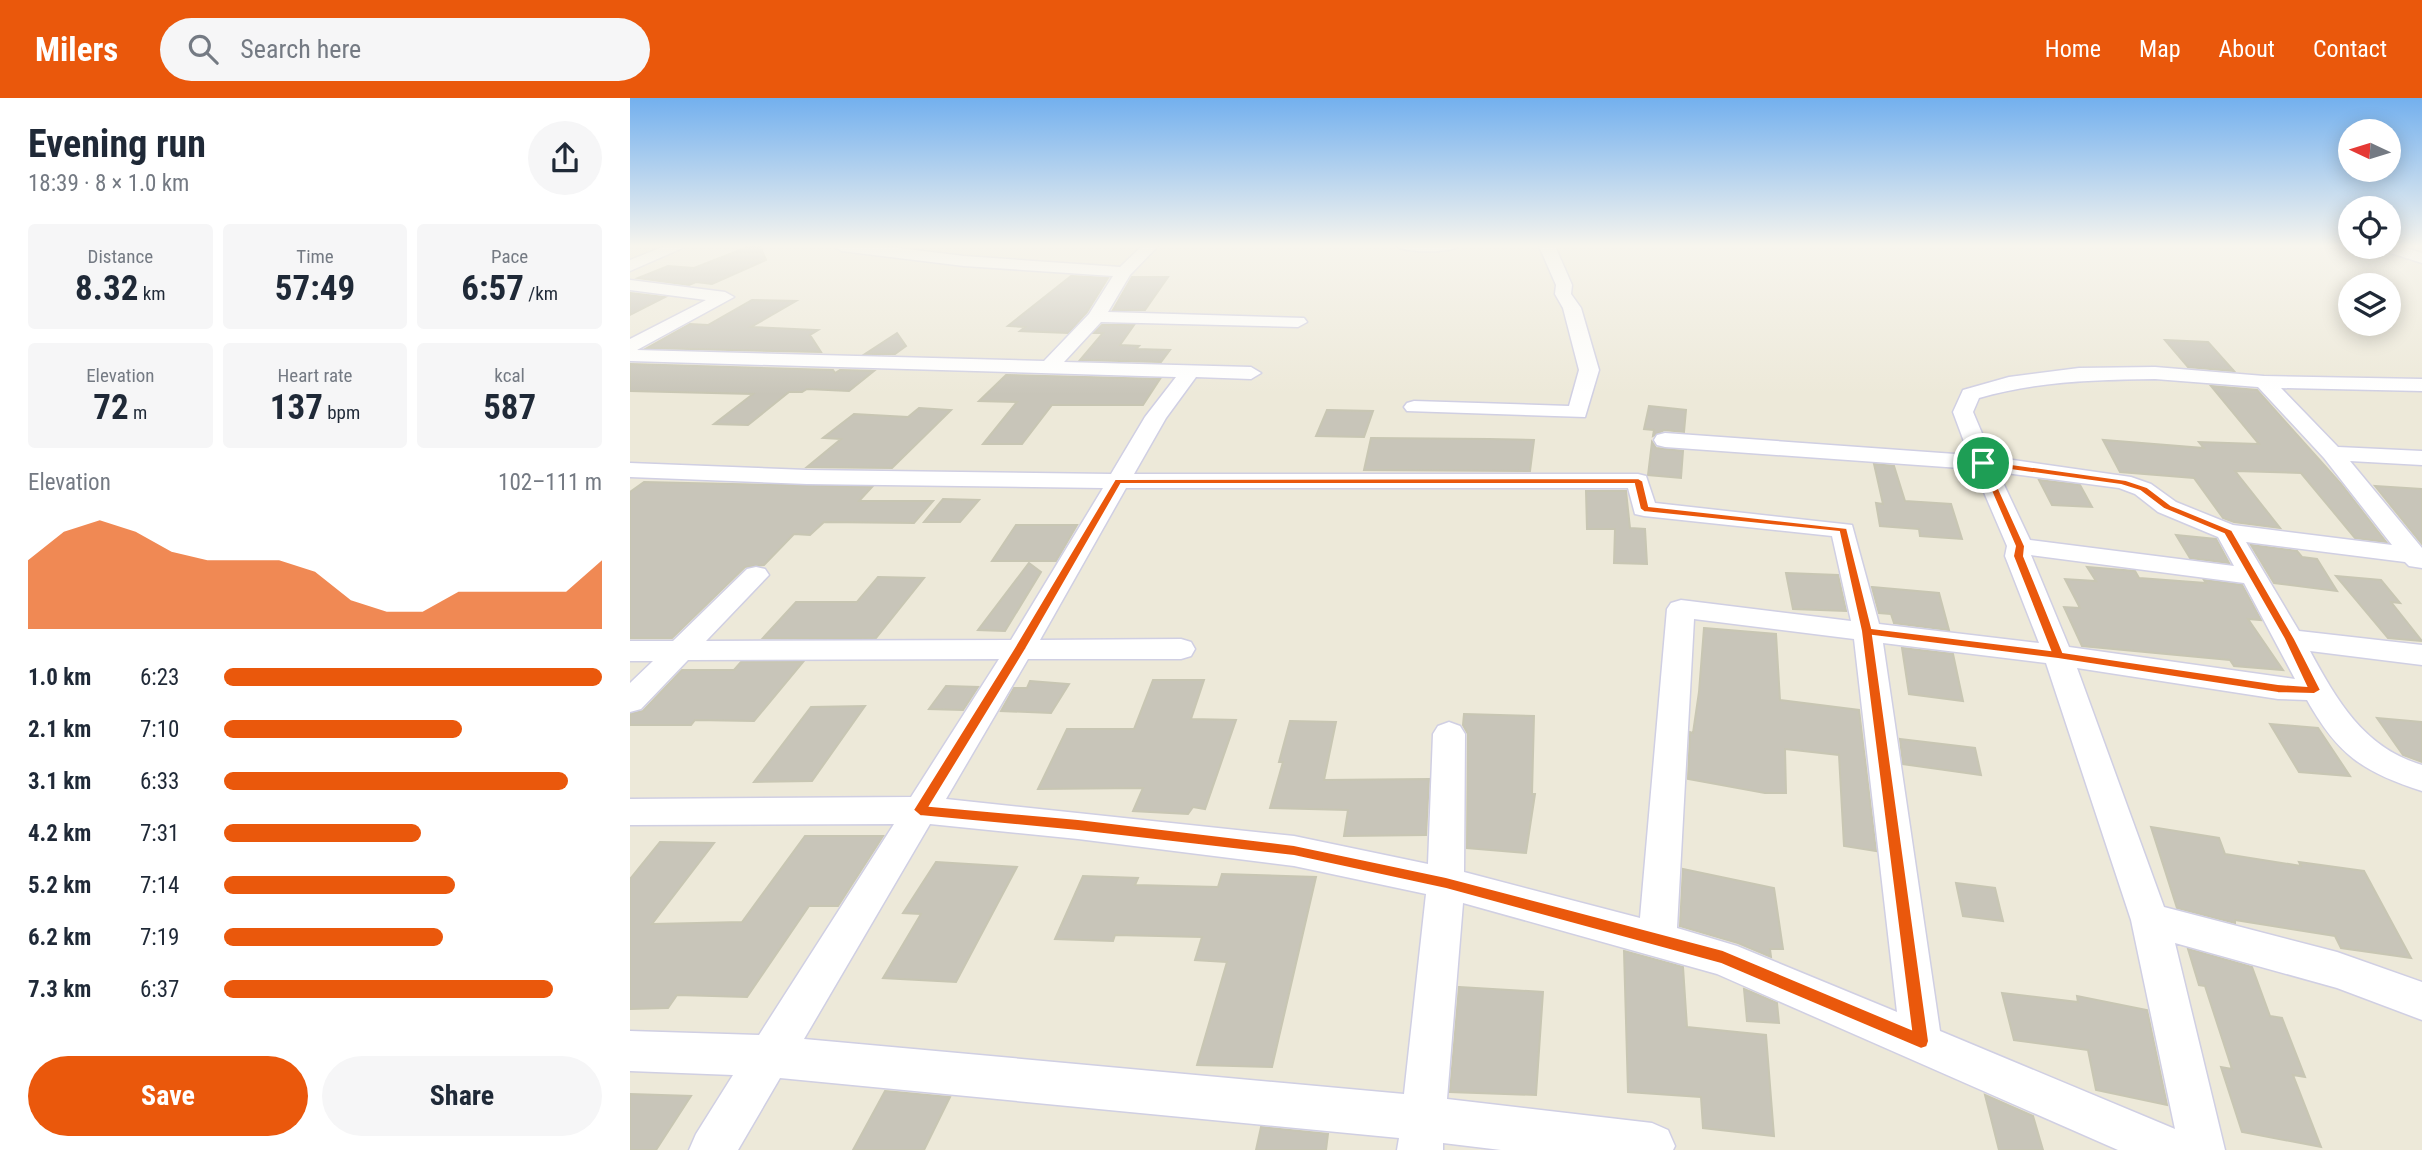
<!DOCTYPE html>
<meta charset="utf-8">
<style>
:root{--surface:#fff;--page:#f6f6f7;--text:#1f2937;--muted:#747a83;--accent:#ea580c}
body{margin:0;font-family:"Roboto Condensed",sans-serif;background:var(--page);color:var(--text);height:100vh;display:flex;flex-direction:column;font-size:26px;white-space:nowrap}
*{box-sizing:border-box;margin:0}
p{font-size:23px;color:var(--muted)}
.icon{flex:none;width:38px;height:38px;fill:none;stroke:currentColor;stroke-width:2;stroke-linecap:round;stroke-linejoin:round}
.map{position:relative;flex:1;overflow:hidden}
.drawer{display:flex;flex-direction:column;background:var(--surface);width:630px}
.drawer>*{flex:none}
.needle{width:46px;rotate:274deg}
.controls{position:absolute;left:1708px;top:21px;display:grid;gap:14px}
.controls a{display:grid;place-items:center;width:63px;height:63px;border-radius:50%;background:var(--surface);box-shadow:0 4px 18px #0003;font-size:35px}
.pin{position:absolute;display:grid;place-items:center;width:60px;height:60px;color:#fff;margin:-30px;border:4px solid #fff;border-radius:50%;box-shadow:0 2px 7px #0007}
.round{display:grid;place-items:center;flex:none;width:74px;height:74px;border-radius:37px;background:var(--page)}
.summary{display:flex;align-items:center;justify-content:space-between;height:119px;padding:0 28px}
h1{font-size:38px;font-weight:700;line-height:52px}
.stats{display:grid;grid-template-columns:repeat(3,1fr);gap:10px;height:119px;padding:7px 28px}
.stats div{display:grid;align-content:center;border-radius:7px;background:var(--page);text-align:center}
.stats b{font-size:35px;font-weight:700}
.stats small{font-size:19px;font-weight:400}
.stats p{font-size:19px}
.chart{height:196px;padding:14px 28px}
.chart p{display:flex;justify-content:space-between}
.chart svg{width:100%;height:126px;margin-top:7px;fill:var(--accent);opacity:.7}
.primary-button{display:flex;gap:14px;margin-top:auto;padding:14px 28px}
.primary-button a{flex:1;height:80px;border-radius:42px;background:var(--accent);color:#fff;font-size:28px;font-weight:700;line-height:80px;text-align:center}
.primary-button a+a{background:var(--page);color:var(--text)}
ul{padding:0 28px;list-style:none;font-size:23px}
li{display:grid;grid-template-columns:112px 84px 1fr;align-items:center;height:52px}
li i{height:18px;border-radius:9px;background:var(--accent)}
header{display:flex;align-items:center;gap:42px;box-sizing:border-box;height:98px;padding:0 35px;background:var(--accent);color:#fff}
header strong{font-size:33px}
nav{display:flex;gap:38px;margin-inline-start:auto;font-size:24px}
.search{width:490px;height:63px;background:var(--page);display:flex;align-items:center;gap:18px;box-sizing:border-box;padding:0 24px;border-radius:38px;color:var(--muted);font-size:26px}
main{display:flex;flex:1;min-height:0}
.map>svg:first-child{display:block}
.building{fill:#c8c5b9;stroke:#c8c6b3;stroke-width:2}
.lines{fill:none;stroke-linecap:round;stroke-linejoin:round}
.minor-casing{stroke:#d0cfe3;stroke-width:3}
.minor{fill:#fff;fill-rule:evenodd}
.route{fill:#ea580c;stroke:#fff;stroke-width:2;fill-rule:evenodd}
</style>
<header>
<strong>Milers</strong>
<div class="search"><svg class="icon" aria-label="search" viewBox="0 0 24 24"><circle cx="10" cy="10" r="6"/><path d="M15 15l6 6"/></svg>Search here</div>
<nav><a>Home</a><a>Map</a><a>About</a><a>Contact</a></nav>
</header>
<main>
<section class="drawer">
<div class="summary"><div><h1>Evening run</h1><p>18:39 · 8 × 1.0 km</p></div><a class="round"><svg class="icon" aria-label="share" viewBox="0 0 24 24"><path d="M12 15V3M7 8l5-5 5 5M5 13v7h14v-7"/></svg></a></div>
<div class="stats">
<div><p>Distance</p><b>8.32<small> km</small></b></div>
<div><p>Time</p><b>57:49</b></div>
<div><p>Pace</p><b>6:57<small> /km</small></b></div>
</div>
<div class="stats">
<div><p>Elevation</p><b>72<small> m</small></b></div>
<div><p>Heart rate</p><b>137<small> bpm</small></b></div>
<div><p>kcal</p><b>587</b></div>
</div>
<div class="chart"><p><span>Elevation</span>102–111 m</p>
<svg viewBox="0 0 160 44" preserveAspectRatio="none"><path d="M0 44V20L10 10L20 6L30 10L40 17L50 20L60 20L70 20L80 24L90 34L100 38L110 38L120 31L130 31L140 31L150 31L160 20V44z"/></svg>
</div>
<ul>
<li><b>1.0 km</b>6:23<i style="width:100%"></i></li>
<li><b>2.1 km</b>7:10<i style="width:63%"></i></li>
<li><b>3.1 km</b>6:33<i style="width:91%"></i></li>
<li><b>4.2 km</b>7:31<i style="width:52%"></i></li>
<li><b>5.2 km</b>7:14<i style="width:61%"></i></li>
<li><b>6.2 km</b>7:19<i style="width:58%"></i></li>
<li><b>7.3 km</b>6:37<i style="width:87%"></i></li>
</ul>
<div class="primary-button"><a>Save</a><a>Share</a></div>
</section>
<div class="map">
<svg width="1792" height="1052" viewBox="0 0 1792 1052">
<rect width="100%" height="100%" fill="#ede9d9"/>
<path class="building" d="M120,148h10l6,14 -54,24 -16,-2 -7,3 -51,-7 30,-12 26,2z
M441,178l37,2 -21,34 -19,21 -48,-2 5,-4 -17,-1z
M502,179h36l-23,33h-32z
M0,195l35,4 -35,18z
M122,202l44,1 -45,26 67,3 -8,5 11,17 -174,-4 43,-24 18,1z
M472,227h32l-14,20 19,1 -3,3 34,1 -9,12 -81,-2 23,-27h-9z
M267,235l9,13 -11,8h-30z
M1535,242l43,2 26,29 -46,-4z
M0,266l203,6 2,3 5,-3 34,1 -25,20 -42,-2 -5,3h-13l-41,33 -34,-1 39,-30 -123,-3z
M376,277l154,4 -17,26h-91l-30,39h-39l34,-42 -38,-1z
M1581,288l46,4 84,94 45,58 -31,-4 -54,-65 -66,-2 45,57 -46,-6 -11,-4 -29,-40 -74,-6 -17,-32 101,8 -5,-6 60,2z
M1019,308l37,4 -2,22 -20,-2 -11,6 1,-6 -10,-1z
M289,310l32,2 -59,58 -85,-1 34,-28 -18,-1 31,-24 54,3z
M697,312l46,1 -9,26 -48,-1z
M741,340l118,1 45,1 -4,31 -166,-1z
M1022,344l4,6 27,3 -2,27 -33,-3z
M1244,366l20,2 11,35 46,3 11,35 -42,-3 -1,-7 -39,-3 -4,-23 7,1z
M1409,382l41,5 12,22 -40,-2z
M14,384l228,5 -13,14h74l-19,22 -90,-1 -14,13 -16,-1 -30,31 -19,2 -73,71h-42v-146z
M1745,388l47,3v55z
M956,393h40l4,37 15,1 2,35 -33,-1 1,-34h-28z
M313,401l36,1 -19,22h-36z
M386,427h61l-21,36h-64z
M1546,437l40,4 13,24 -39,-5z
M1621,447l46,6 5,6 15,2 20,32 -63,-8z
M399,465l12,9 -36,59 -27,-1z
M1457,469l48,4 4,7 67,5 -2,-3 38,5 19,35 -13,-1 35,51 -49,-4 -4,-6 -148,-14 -18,-39 16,1 -15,-29 31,2z
M1156,475l52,2 8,36 -53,-2z
M1706,478l45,4 19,23 -9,-1 31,39 -34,-3z
M248,479l46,1 -48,60h-113l33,-36h61z
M1242,489l67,6 10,37 -55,-7 -3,-9 -12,-1z
M1074,530l72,6 4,66 79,10 17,141 -32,-5 -5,-91 -54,-6 1,44h-21l-77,-14 2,-47 3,1 6,-41z
M1272,550l51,6 10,47 -54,-7z
M111,564h62l-49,59 -59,-1 -4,5h-61v-11l13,-3 39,-41h52z
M523,582h51l-13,39 45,1 -31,89 -12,-2 -5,7 -55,-3 10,-23 -105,1 29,-60h67z
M400,583l39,3 -18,29 -50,-2 13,-23h13z
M316,588l32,1 -15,23 -34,-1z
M235,608l-53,75 -58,1 57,-75z
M834,616l70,2 -2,78h3l-9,59 -59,-5 1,-114 -5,-9z
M1747,620l45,4v40l-19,-7z
M660,623l46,1 -12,58 105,-1 -3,56 -82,1 4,-26 -78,-2 13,-46h-4z
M1640,626l48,4 32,48 -51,-4z
M1270,641l75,9 6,27 -78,-11z
M1521,729l68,11 6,16 76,12 -2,-4 65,9 47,87 -70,-10 -6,-12 -100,-16v3l-58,-15z
M175,738h78l-45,70h-29l-62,91 -70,-2 -9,13 -38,1v-130l30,-37 54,1 -62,81 90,-2z
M306,764l81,5 -61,115 -73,-4 38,-64 -18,-1z
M1053,771l91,19 9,61h-13l1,8 -33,-14 -58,-17z
M592,776l94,3 -44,190 -75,-2 30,-103 -32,-2 7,-23 -87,-2 -2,6 -58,-2 28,-63 55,2 -3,7 83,2z
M1326,785l39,5 8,33 -40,-5z
M1558,851l64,18 18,49 12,2 23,59 -12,-2 28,72 -79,-15 -21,-65 11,2 -27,-83 -6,-1z
M994,853l59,16 4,60 79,8 8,101 -71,-8 -2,-31 -73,-5z
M829,889l84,5 -7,103 -86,-3z
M1114,891l33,14 2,20 -32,-2z
M1372,895l76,9 -1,-6 70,14 20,95 -71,-15 -8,-40 -74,-10z
M255,993l65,6 -26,53h-71z
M0,996l61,2 -35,54h-26z
M1355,997l48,21 10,34h-44z
M631,1029l67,7 -2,16h-70z"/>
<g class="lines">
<g class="minor-casing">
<path id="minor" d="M35,148h22l-57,25v-11z
M204,148h48l82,10 156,11 22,-21h16l-28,29 -22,37 196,6 3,4 -9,5 -197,-5 -37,40 187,5 10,6 -10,6 -55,-2 -30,41 -32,56h504l8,2 9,27 197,22 27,99 160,19 -34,-87 2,-10 -33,-77 -309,-22 -8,-2 -3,-5 3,-5 8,-2 304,22 -16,-43 10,-22 46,-13 70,-9 76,-1 109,9 158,3v12l-141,-3 57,59 84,4v14l-72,-4 72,87v20l-13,-2 -4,-4 -159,-20 53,89 123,14v20l-112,-14c27,50 54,97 112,114v26c-59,-19 -84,-36 -115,-91l-29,-1 -201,-31 87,239 173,45 85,30v38l-85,-32 -162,-45 50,207h-107l-401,-176 -254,-71 -16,196 205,24 16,7 7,16 -2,4h-172l-58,-7v7h-46l2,-12 -619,-60 -42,72h-49l7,-16 37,-59 -103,-4v-40l129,4 135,-211 -264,1v-26l281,-2 88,-138 -311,1 -47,49 -11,3v-29l23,-22h-23v-20h43l74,-72 9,-2 9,2 4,6 -63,66 305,-1 92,-152 -296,-4 -177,-7v-14l177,7 304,4 34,-57 31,-40 -546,-16v-22l76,-39 -76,-10v-10l95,12 9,5 -97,53 407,11 45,-47 24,-38 -149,-10 -123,-15zM1525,281l103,8 66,71 68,87 -159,-20 -57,-23 -25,-18 -20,-7 -139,-20 -19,-45 6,-14c58,-17 116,-18 176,-19zM1368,374l121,16 16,6 23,18 60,25 16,29 -204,-26zM496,390h502l7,26 9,2 188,20 19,85 -170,-21 -10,3 -4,6 -27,309 -176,-46 1,-138 -5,-8 -11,-4 -11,4 -5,8 -5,130 -134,-28 -348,-37 82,-140h153l10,-3 4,-7 -4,-7 -10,-3 -141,1zM1401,457l213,28 51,96 -226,-32zM1064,521l160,20 43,373 -160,-66 -60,-18zM1253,545l163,20 85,257 44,209 -235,-98zM300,726l148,15 216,27 132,28 -22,200 -600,-55z
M767,148h62c-8,7 -54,7 -62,0z
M909,148h16l17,39 -1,9 10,14 18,62 -14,47 -178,-6 -3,-4 3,-4 7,-2 155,5 10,-36 -16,-62 -8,-14 1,-9z
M1770,148l22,7v10l-41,-13 -3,-3z"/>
</g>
<use href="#minor" class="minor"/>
</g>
<linearGradient id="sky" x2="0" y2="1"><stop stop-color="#73b0ee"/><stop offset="0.5" stop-color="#f7f5ee"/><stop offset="1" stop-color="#f7f5ee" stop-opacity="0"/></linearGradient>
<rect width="1792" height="296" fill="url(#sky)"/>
<path class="route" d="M1353,362l143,20 21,7 24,18 61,25 63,109 26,51 -7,4 -36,-1 -220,-34 -185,-23 56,405 -2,6 -6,2 -200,-85 -275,-75 -152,-33 -216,-25 -158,-15 -7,-6 101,-162 101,-169 523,-1 5,3 6,25 198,22 25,100 178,22 -37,-94 2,-10 -36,-83zM1359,369l132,18 19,6 24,18 60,25 60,105 22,47 -28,-2 -215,-32 -39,-96 1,-10zM491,386h513l6,25 4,3 195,20 22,99 50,398 -188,-79 -277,-73 -152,-32 -216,-26 -148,-13 96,-157z"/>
</svg>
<div class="controls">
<a><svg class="needle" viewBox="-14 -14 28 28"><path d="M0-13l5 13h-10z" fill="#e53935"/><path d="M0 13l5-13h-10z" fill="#747a83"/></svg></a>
<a><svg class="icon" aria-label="locate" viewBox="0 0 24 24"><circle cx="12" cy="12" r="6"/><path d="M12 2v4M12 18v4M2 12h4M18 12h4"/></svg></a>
<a><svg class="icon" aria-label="layers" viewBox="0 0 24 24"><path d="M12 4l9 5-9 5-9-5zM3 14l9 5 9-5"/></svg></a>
</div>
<div class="pin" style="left:1353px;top:365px;background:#1e9e55"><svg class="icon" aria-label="arrive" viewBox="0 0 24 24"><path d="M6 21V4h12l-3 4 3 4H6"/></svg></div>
</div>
</main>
